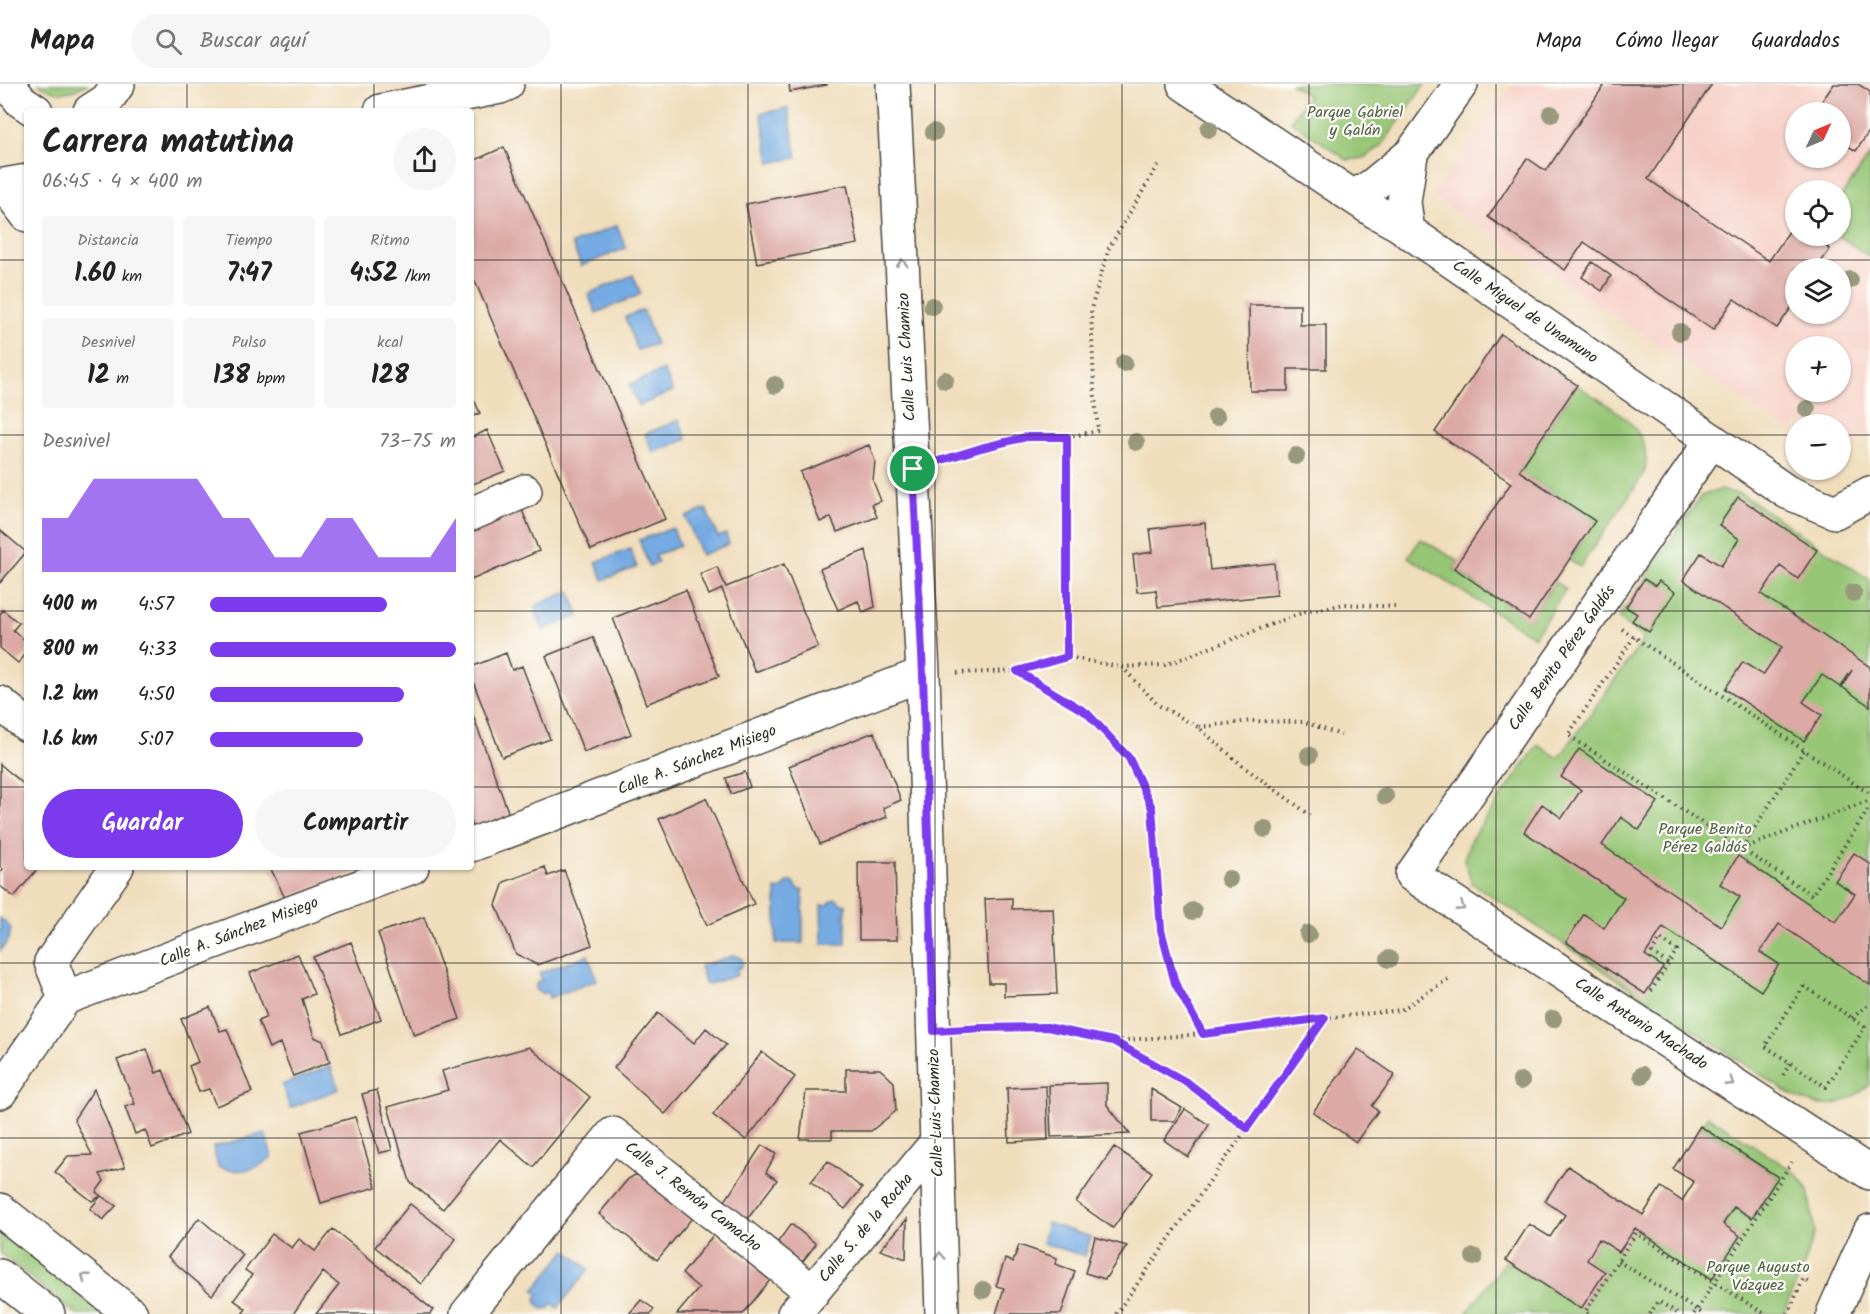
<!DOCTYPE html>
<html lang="es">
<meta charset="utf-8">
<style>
:root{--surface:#fff;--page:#f6f6f6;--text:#222;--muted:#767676;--line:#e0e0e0;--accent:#7c3aed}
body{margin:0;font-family:Kalam,sans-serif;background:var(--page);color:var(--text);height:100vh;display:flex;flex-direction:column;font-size:22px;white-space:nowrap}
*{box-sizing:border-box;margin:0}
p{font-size:20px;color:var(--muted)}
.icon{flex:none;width:33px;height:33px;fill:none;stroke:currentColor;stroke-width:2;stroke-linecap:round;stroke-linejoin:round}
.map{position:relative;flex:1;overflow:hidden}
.side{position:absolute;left:24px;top:24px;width:450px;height:762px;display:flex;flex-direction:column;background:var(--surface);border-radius:6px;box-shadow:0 2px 4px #0004}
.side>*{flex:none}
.needle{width:39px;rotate:46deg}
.fabs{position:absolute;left:1785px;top:18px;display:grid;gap:12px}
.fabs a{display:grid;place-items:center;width:66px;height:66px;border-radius:50%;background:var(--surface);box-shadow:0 2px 4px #0004;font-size:30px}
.pin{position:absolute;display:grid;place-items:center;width:51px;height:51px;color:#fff;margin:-26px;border:3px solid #fff;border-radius:50%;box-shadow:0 2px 6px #0007}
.round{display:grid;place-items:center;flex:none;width:63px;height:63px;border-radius:32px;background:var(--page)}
.overview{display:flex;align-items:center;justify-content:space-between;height:102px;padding:0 18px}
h1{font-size:33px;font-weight:700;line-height:45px}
.figures{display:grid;grid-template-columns:repeat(3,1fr);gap:9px;height:102px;padding:6px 18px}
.figures div{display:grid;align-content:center;border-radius:6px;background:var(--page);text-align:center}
.figures b{font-size:26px;font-weight:700}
.figures small{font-size:16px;font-weight:400}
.figures p{font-size:16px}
.chart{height:168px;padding:12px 18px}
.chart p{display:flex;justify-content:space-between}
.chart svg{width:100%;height:108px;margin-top:6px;fill:var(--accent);opacity:.7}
.action{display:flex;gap:12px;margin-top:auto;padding:12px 18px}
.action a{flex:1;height:69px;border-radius:36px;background:var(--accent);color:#fff;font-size:24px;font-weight:700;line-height:69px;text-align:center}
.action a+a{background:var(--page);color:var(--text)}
ul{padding:0 18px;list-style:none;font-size:20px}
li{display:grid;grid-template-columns:96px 72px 1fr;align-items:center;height:45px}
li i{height:15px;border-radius:8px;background:var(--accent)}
header{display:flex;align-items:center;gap:36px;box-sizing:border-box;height:84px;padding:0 30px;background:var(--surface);border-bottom:2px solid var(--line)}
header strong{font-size:28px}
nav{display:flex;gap:33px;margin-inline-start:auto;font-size:21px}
.search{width:420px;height:54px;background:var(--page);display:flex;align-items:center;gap:15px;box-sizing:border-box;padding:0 21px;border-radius:33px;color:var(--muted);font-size:22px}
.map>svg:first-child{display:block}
.built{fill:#f7d1c8;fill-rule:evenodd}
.green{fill:#96c675;stroke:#607850;stroke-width:1.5}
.water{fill:#75aae2;stroke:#506a86;stroke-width:1.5}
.building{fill:#dca9a4}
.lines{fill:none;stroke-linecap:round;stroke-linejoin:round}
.street-casing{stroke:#494641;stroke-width:36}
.secondary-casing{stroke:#494641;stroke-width:36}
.highway-casing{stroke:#494641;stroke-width:36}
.path{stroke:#494641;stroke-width:4;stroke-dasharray:1.5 4.5;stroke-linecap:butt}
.street{stroke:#fff;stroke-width:33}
.secondary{stroke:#fff;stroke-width:33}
.highway{stroke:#fff;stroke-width:33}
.tree{fill:#98997b}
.oneway{stroke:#a0a0a0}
.route-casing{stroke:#fff;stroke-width:12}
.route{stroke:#7c3aed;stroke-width:8}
.grid{fill:none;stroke:#2b2b2b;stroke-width:1.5;stroke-opacity:0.55}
.labels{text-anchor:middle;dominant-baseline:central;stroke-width:4.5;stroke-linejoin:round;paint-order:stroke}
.park-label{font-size:16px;fill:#506145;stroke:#fdfcf7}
.street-label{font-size:16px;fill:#2b2b2b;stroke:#fdfcf7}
</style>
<header>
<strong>Mapa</strong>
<div class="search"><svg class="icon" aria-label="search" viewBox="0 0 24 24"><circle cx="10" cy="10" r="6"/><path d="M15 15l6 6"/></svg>Buscar aquí</div>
<nav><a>Mapa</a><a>Cómo llegar</a><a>Guardados</a></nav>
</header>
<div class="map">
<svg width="1870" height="1230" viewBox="0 0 1870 1230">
<rect width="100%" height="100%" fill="#fdfcf7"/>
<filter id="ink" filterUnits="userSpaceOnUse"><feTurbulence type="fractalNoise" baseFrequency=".0167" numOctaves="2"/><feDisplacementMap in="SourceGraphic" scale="12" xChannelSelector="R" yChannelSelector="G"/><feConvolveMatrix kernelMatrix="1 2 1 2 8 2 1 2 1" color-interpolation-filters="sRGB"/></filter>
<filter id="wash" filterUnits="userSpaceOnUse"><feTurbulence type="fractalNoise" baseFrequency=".008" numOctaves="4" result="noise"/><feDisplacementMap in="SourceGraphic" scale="24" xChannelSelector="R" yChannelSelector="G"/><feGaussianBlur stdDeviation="1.35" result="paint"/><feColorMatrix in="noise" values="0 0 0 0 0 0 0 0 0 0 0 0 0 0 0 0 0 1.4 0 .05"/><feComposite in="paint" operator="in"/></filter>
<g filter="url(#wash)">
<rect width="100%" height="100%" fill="#f0ddbc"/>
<path class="built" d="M1512,0h358v355l-6,-4 -22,31 -2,-42h-44l-1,11 -364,-239zM1796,28h44v46h-44zM1796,106h44v46h-44zM1796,184h44v46h-44zM1796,262h44v46h-44z"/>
<path class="green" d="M39,0h48c-17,11 -32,11 -48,0z
M1291,0h134l-44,63 -17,11 -17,2 -56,-39 17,-25z
M1870,71v102l-31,-21 2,-39z
M1577,301c33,23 79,41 67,89l-64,93 -11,-7 25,-39 -75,-50z
M1719,406l22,4 129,86v505c-33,26 -53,26 -88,4l-310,-206 -8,-24 7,-20 67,-94 21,13 85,-119 -26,-21 83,-122z
M1421,455l37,22 -4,8 75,50 26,-37 11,7 -32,48 -126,-80z
M1708,1032l88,57 12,17 7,42 -10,31 -22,51h-317l40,-54 75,49 24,-37 -18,-12 12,-21 36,-11 78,50 27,-42 -17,-12 11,-17 18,11 26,-41 -78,-51z
M0,1142l110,88h-34l-76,-61z"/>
<path class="water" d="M788,24l9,50 -27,5 -9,-50z
M617,141l9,23 -45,18 -9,-22z
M633,191l8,19 -45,19 -8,-19z
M643,226l13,34 -19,6 -12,-33z
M664,286l9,21 -34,15 -10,-21z
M679,336l8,19 -34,14 -8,-19z
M706,425l12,28 8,-3 3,10 -28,11 -15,-38z
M673,444l7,18 -25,9 3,8 -9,3 -10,-26z
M630,465l7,18 -34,13 -7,-18z
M570,507l9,25 -36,14 -9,-24z
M788,798h5l6,8h4v53h-27v-54l5,1z
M834,815l4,1 3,4h5v40h-24l-1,-39h6z
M0,834l11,10 -2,11 -9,12z
M588,871l9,25 -48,18 -2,-6 -6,2 -6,-5 2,-7 5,-2 -3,-7z
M735,871l7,4 1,4 -3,5 -4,1 2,6 -32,10 -6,-19z
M330,982l9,23 -49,19 -8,-23z
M265,1049l7,24c-17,14 -32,17 -54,10l-5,-20z
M1047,1139l44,14 -6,19 -43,-13z
M566,1166l23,19 -31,39 -6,-5 -3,5 -7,1 -5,-5 -1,-6 3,-4 -5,-4z"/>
<g id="blocks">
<path class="building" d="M789,0h38v1l-37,7z
M1605,0h107l-64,95 121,82 25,-37 2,12h14l20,13 -13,19h-21v33l-19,27 -43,-29 -21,31 -129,-88 -19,28 -77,-53 39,-59 19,13z
M1834,0h24l12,8v38l-14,21 -16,-10v-29h-26z
M504,63l161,372 -74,31 -120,-278v-110z
M847,101l11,59 -101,19 -11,-59z
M1592,178l19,14 -9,15 -20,-14z
M1249,221h51v20h26v44h-38v22h-38z
M1501,250l76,51 -58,86 76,50 -66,99 -75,-52 57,-85 -76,-51z
M471,309l9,20 -9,4z
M487,346l18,41 -34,14v-47z
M869,361l6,16 -2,20 8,20 -9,3 5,13 -40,15 -6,-15 -11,5 -20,-50z
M1738,413l79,53 -19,29 -18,-13 -19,28 109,73v39l-28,-19 10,-17 -12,17 -18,-12 -19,27 19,13 -18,26 -79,-52 18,-27 20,13 19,-28 -99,-67 18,-27 20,13 18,-27 -20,-14z
M522,426l17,41 -68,29v-49z
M1205,439l5,47 64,-7 3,32 -119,12 -2,-17 -19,2 -4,-37 20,-3 -3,-23z
M0,446l26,22 -26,31z
M866,466l9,57 -12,5 -5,-11 -20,9 -18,-41z
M784,480l34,83 -63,25 -33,-83 -13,6 -9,-21 17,-7 9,20z
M1644,495l11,7 4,-5 16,11 -26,40 -17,-11 5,-7 -11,-7z
M686,506l33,86 -73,28 -33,-86z
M3,526l16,13 -6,7 14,12v11l-9,10 -18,-15v-34z
M593,553l38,97 -47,18 -38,-96z
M506,569l6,17 10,-4 28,73 -48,18 -31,-81v-9z
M471,626l39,107 -39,14z
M874,648l27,68 -18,8 4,9 -67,27 -31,-78z
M1579,665l79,53 -19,28 -18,-13 -19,28 119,81 19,-29 -20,-13 18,-28 98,66 19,-28 -20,-13 19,-28 16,11v121l-91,-61 -19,28 19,12 -18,27 -98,-64 -18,28 18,12 -18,27 -79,-52 18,-28 20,14 20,-30 -100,-66 18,-28 20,14 19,-28 -20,-13z
M0,680l27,23v80h12l-25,30 -14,-11v-13l3,-4 -3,-3z
M745,688l5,15 -19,7 -5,-16z
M706,714l48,106 -47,21 -48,-106z
M858,778h37l2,78h-38z
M270,783h99l-84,31z
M545,783l3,9 16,-6 28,75 -55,20 -21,-11 -20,-49 8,-23z
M1012,814v11l41,-1 4,86 -53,2v-13h-15l-4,-84z
M424,833l36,102 -46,16 -36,-102z
M351,858l30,77 -39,15 -29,-77z
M298,870l16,40 -12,5 12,38 9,4 7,21 -37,14 -13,-33 -11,5 -11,-27 9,-4 -17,-44z
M210,923l10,24 7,-2 25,63 -36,14 -7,-17 -10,3 -10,-26 9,-4 -17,-43z
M658,929l36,30 12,-15 20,17 -61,69 -51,-46z
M529,963l61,50 -57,70 -33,-28 -57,70 -33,-27 -22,-75 60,-17 -6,-19z
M147,965l9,24 7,-3 25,64 -36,14 -7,-18 -10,4 -10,-27 10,-3 -18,-44z
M1358,965l37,26 -23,31 6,5 -22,31 -43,-30z
M762,968l33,25 -49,63 -33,-25z
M846,985h34l14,13 2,29 -25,20h-39v8h-32l6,-48h40z
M1107,999v22l23,29 -79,3 -2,-52z
M1046,1002l2,54 -39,2 -2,-54z
M94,1005l31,78 -25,7 4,7 -8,11 5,4 -9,5 -37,-29 13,-16 24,-1 -18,-36z
M1151,1005l31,19 -8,13h-23z
M377,1006l15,60 -13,3 -17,-59z
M1185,1025l24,16 -21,32 -24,-17z
M355,1033l21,70 -55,16 -20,-71z
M1700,1042l78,51 -26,41 -18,-11 -11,17 17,12 -28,43 -77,-51 -16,24 -20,-13 -12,21 18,12 -24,37 -75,-49 23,-36 21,13 15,-22 -20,-14 23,-35 75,49 18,-28 21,14 12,-19 -21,-13z
M762,1061l14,9 -10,18 11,8 -31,41 -23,-17z
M1114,1063l38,25 -39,56 -37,-26z
M828,1077l34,27 -17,21 -34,-27z
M635,1091l8,1 50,41 -36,43 -58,-46 29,-35z
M101,1112l15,10 -13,14 -13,-11z
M410,1120l46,35 -35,45 -46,-37z
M199,1134l44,37 -31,40 -44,-38z
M907,1135l-1,40 -26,-9z
M791,1140l25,20 -13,17h-10l-19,-14z
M333,1145l100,81 -3,4h-114l23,-29 -16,-13 -30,42h-51l4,-5 -12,-9 18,-25 -7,-5 27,-36 20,14 7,-9 16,12z
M714,1150l56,46 -27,34h-66l22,-26 -17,-14z
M1095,1153l32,9 -22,33 -20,-6z
M1019,1161l38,13 -2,6 20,7 -14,43h-65l8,-26 -8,-2 9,-27 8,3z
M641,1216l13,9 -3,5h-22z"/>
</g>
</g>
<g filter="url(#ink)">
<use href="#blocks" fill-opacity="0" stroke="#494641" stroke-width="1.5"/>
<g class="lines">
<g class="street-casing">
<path id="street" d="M893,0l30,590 19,640
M1184,0l192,128 22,12 389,268 48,20 35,-19
M381,27l119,-24 7,-3
M27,97l-23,4 23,30
M1355,112l18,-11 38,-31 50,-70
M1408,148l-4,-30 7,-48
M1712,356l-300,435 458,298
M471,430l54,-23
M0,619l27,22
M471,761l452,-171
M65,914l347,-131
M65,914l-14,-36 66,-95
M0,1008l65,-94
M467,1230l146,-180 200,158
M794,1230l143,-172
M1833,1230l37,-83"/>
</g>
<g class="secondary-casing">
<path id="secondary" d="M8,0l13,17 15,10
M90,27l17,-11 11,-16"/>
</g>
<g class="highway-casing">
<path id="highway" d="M0,1126l131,104
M0,1192l48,38"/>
</g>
<path class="path" d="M1067,353v220
M944,375l37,-11 45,-11h41l31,-6 -4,-44 -3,-78 18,-61 51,-86
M1622,545l248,165
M1634,553l-66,98 244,160 58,-88
M1122,583l36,38 40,22 46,40 66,48
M1017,587l70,42 42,45 23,50 9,122 14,53 28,51
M957,589l60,-2 50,-14 54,10 44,-2 139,-53 41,-8 52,3
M1199,643l53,-6 52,1 37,13
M1742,764l62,-98
M1742,765l128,-49
M1804,902l61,41 -39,60 -61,-41z
M1651,907l26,-41 -17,-11 -8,13 16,12
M1852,934l18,-15
M967,945l80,-2 66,14 90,-7 122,-16 76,-8 47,-31
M1115,958l73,41 59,45
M1783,991l7,-12
M1618,1177l85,53
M1116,1230l209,-296
M1588,1230l-3,-2 51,-79 129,81
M1650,1230l8,-13 21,13
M1694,1230l98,-152
M1788,1230l15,-35 7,4"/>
<use href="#street" class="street"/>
<use href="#secondary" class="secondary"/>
<use href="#highway" class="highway"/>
</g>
<g class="tree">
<circle cx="1551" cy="30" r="9"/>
<circle cx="1209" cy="45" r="9"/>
<circle cx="934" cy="48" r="9"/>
<circle cx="1850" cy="196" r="9"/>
<circle cx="932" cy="222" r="9"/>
<circle cx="1680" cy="248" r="9"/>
<circle cx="1124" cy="279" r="9"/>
<circle cx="945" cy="296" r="9"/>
<circle cx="775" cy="301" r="9"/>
<circle cx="1807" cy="325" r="9"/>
<circle cx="1216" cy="333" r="9"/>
<circle cx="1136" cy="358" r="9"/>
<circle cx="1296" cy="372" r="9"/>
<circle cx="1853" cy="509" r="9"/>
<circle cx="1309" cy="671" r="9"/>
<circle cx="1385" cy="712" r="9"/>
<circle cx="1265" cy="745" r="9"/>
<circle cx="1229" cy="795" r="9"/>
<circle cx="1193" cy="827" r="9"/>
<circle cx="1308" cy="850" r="9"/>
<circle cx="1389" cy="875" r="9"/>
<circle cx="1553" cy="935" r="9"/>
<circle cx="1642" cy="991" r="9"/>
<circle cx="1521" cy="997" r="9"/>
<circle cx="1474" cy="1173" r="9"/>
<circle cx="983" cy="1206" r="9"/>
</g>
<defs><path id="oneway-chevron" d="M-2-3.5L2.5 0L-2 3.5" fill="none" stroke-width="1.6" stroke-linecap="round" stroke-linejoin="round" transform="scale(1.5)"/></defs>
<g class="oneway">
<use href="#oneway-chevron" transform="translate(902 179) rotate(-93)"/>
<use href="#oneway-chevron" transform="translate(1461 823) rotate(33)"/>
<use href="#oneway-chevron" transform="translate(1730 998) rotate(33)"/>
<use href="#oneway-chevron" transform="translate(940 1172) rotate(-92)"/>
<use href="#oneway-chevron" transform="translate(85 1193) rotate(-141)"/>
</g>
</g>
<g class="lines" filter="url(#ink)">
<g class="route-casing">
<path id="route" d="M1026,353h41v220l-50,14 70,42 42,45 23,50 9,122 14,53 28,51 122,-16 -78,110 -59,-45 -75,-42 -66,-14 -64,1 -49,3 -11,-357 -10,-205 68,-21z"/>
</g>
<use href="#route" class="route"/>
</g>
<path class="grid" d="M187,0v27M374,0v27M561,0v1230M748,0v1230M935,0v1230M1122,0v1230M1309,0v1230M1496,0v1230M1683,0v1230M0,176h27M471,176h1399M0,351h27M471,351h1325M1840,351h30M0,527h27M471,527h1399M0,703h27M471,703h1399M187,783v447M374,783v447M0,879h1870M0,1054h1870"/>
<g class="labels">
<g class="park-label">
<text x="1355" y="28">Parque Gabriel<tspan x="1355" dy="18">y Galán</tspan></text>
<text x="1705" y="745">Parque Benito<tspan x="1705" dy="18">Pérez Galdós</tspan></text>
<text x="1758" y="1183">Parque Augusto<tspan x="1758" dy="18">Vázquez</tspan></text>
</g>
<g class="street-label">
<text transform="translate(1525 228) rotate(34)">Calle Miguel de Unamuno</text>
<text transform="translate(907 273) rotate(-93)">Calle Luis Chamizo</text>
<text transform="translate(1562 574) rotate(-55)">Calle Benito Pérez Galdós</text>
<text transform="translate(697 676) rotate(-21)">Calle A. Sánchez Misiego</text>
<text transform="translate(239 848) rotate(-21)">Calle A. Sánchez Misiego</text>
<text transform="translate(1641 940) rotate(33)">Calle Antonio Machado</text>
<text transform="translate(936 1029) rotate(-92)">Calle Luis Chamizo</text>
<text transform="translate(693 1113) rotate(38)">Calle J. Remón Camacho</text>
<text transform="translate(866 1144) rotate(-50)">Calle S. de la Rocha</text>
</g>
</g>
</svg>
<div class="fabs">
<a><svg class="needle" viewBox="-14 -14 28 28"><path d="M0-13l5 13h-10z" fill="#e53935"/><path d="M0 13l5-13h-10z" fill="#767676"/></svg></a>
<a><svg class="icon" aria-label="locate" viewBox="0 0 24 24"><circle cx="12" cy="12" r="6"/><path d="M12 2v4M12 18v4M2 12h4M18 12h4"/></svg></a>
<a><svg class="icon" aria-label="layers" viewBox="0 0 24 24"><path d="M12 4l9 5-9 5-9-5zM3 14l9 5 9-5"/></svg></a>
<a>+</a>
<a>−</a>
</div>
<div class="pin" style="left:913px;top:385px;background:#1e9e55"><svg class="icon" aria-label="arrive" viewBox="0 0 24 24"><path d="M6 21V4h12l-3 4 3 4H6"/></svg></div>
<section class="side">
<div class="overview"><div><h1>Carrera matutina</h1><p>06:45 · 4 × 400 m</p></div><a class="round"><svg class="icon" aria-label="share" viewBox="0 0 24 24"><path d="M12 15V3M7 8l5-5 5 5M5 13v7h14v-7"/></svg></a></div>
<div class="figures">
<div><p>Distancia</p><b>1.60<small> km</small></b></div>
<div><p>Tiempo</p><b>7:47</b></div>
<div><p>Ritmo</p><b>4:52<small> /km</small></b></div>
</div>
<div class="figures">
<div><p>Desnivel</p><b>12<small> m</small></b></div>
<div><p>Pulso</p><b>138<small> bpm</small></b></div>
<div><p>kcal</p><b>128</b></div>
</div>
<div class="chart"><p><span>Desnivel</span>73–75 m</p>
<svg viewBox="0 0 160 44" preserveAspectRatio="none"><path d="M0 44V22L10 22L20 6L30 6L40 6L50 6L60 6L70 22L80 22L90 38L100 38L110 22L120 22L130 38L140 38L150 38L160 22V44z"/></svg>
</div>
<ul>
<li><b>400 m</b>4:57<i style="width:72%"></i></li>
<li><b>800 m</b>4:33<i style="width:100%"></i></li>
<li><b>1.2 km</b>4:50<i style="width:79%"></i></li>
<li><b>1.6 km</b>5:07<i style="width:62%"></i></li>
</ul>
<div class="action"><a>Guardar</a><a>Compartir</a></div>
</section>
</div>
